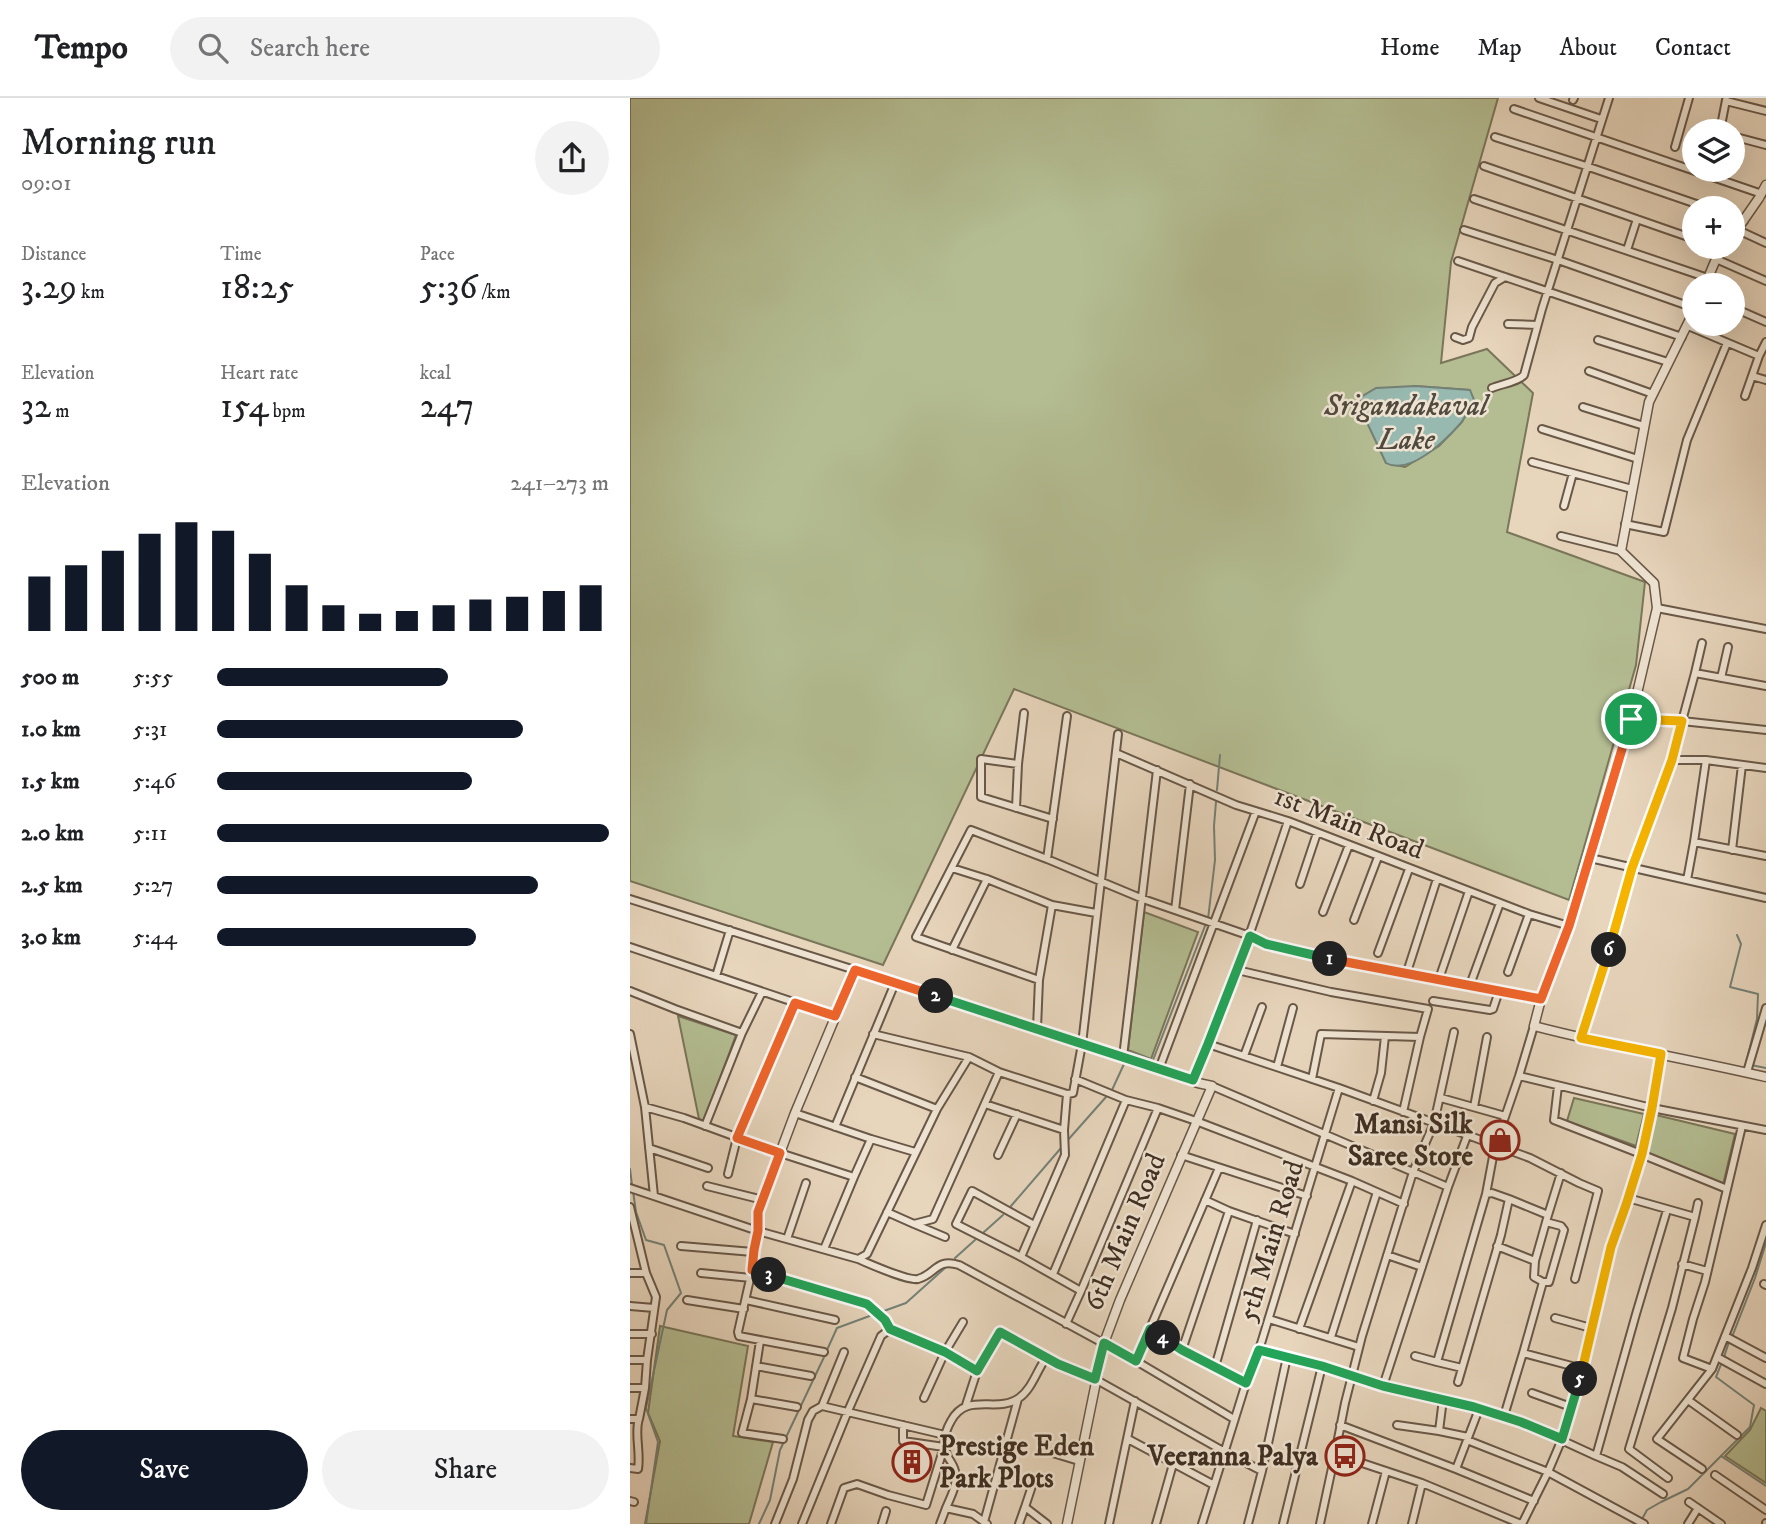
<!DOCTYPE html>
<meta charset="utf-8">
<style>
:root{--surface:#fff;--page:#f2f2f2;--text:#202124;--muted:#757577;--line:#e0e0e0;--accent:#111827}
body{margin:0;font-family:"IM FELL DW Pica",serif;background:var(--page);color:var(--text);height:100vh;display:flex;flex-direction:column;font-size:26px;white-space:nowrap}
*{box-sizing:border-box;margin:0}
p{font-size:23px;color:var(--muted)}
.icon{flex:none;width:38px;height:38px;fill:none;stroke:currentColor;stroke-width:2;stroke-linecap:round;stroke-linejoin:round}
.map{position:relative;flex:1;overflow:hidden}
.panel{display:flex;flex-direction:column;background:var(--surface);width:630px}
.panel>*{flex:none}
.fabs{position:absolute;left:1052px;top:21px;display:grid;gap:14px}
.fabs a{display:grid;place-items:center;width:63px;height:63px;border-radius:50%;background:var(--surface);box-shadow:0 7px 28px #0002;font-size:35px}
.pin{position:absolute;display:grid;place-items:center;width:60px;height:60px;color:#fff;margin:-30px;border:4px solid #fff;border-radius:50%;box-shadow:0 2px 7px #0007}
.km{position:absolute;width:35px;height:35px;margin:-18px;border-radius:50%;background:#222;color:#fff;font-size:19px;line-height:35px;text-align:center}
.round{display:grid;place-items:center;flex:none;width:74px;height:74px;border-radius:37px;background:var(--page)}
.summary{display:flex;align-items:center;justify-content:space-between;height:119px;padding:0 21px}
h1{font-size:38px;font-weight:600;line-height:52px}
.figures{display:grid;grid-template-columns:repeat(3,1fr);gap:10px;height:119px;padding:7px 21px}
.figures div{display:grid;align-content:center}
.figures b{font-size:35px;font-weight:600}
.figures small{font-size:19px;font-weight:400}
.figures p{font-size:19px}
.chart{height:196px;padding:14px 21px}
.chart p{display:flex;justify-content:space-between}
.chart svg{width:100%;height:126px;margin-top:7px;stroke:var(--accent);stroke-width:6}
.button{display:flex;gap:14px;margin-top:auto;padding:14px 21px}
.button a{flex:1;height:80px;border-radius:42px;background:var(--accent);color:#fff;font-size:28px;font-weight:600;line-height:80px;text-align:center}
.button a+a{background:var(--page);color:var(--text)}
ul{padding:0 21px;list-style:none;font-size:23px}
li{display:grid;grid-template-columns:112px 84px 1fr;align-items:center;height:52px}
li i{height:18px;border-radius:9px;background:var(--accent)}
header{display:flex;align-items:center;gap:42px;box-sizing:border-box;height:98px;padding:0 35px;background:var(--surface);border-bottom:2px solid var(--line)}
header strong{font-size:33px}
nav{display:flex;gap:38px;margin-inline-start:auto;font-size:24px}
.search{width:490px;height:63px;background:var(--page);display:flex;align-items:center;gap:18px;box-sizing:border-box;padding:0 24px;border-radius:38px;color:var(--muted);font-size:26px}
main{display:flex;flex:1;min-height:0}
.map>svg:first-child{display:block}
.green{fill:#b4bd92;stroke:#7a765a;stroke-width:2;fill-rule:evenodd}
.water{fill:#97b9b0;stroke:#748177;stroke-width:2}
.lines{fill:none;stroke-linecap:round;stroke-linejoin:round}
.stream{stroke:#748177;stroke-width:2}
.minor-casing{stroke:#695848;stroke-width:10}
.tertiary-casing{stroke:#695848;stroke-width:11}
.minor{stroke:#efe4d3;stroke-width:6}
.tertiary{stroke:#efe4d3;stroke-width:8}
.split-1-casing{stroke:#fff;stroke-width:14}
.split-2-casing{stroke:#fff;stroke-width:14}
.split-3-casing{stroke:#fff;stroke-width:14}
.split-4-casing{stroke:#fff;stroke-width:14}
.split-5-casing{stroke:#fff;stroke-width:14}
.split-6-casing{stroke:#fff;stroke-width:14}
.split-7-casing{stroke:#fff;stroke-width:14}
.split-1{stroke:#f0652b;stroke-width:9}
.split-2{stroke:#22a559;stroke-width:9}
.split-3{stroke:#f0652b;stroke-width:9}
.split-4{stroke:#22a559;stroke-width:9}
.split-5{stroke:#22a559;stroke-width:9}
.split-6{stroke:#f5b400;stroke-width:9}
.split-7{stroke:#f5b400;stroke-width:9}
.labels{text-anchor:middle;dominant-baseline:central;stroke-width:5;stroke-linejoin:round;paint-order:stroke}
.street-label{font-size:28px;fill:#3f2e22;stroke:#efe4d3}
.poi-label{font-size:28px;font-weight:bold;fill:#3f2e22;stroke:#efe4d3;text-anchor:end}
.water-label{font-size:30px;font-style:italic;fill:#514a3e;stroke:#efe4d3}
</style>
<header>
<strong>Tempo</strong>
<div class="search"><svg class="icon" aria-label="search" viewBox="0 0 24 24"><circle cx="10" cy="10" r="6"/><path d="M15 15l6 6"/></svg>Search here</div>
<nav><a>Home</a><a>Map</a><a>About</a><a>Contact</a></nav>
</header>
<main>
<section class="panel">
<div class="summary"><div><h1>Morning run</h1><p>09:01</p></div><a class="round"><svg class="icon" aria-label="share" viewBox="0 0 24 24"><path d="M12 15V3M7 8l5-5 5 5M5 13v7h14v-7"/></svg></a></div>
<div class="figures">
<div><p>Distance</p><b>3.29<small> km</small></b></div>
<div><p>Time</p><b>18:25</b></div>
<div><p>Pace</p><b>5:36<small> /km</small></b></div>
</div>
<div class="figures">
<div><p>Elevation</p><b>32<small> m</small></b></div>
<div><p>Heart rate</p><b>154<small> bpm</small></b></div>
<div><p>kcal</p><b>247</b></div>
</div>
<div class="chart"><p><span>Elevation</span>241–273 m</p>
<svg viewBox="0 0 160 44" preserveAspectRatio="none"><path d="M5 44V25M15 44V21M25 44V16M35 44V10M45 44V6M55 44V9M65 44V17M75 44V28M85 44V35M95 44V38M105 44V37M115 44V35M125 44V33M135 44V32M145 44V30M155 44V28"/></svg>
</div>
<ul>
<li><b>500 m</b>5:55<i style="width:59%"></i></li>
<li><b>1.0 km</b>5:31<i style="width:78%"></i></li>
<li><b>1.5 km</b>5:46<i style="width:65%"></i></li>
<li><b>2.0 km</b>5:11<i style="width:100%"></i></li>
<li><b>2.5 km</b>5:27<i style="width:82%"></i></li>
<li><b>3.0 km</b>5:44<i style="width:66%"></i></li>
</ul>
<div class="button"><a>Save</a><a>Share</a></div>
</section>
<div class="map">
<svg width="1136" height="1426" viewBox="0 0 1136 1426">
<rect width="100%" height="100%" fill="#e7d5bc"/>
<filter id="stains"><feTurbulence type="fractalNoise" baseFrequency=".00286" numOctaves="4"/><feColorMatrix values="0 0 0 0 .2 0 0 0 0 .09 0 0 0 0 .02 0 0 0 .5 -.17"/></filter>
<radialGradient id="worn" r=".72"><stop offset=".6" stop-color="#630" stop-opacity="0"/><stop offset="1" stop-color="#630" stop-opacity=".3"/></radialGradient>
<path class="green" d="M0,0h868l-47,164 -10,101 46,-14 46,44 -26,139 138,50 -9,83 -67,235 -555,-211 -131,276 -253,-84zM785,288l54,4 5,10 -12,22 -23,24 -34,21 -19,-4 -26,-59z
M514,814l54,20 -47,127 -23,-9z
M48,918l58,19 -32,86 -5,-2z
M944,1000l70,16 -8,32 -69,-25z
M1026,1017l79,19 -12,51 -77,-33z
M30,1228l88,20 -15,90 40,6 -24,82h-104l15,-83 -12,-28z
M1131,1310l5,3v72l-41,-27 25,-26z"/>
<path class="water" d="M785,288l55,4 4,10c-5,8 -8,17 -14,24 -15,17 -51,52 -74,39l-24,-51 -3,-8 2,-7 15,-9z"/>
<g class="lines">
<path class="stream" d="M587,692l3,-35
M578,821l7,-59 -1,-34 2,-24
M1107,837l4,9 -11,43 28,7 -1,25 -11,44
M499,954l24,8 52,-134
M1121,967l15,3
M482,992l12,-26
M437,1043l39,-44
M0,1071l2,16
M3,1093l3,21 10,28 18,5 17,48 -14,17 -21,98 12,34 -12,82
M381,1108l50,-58
M354,1134l19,-17
M325,1160l20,-18
M251,1214l25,-9 39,-35
M1102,1239l23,-59 11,-35
M197,1252l10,-22 38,-14
M1094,1259l5,-15
M1091,1358l45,30
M1011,1423l6,-11 14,-8 27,-13 62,-62 4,-22 -38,-28 6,-15
M129,1426l11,-24 10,-50 45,-95"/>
<g class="minor-casing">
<path id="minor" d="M909,0l62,21
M943,2l1,-2
M1096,3l40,10
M884,11l248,85
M1090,33l6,-31
M1102,38l34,9
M865,39l91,29 122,42
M1045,49l14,-49
M854,68l210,73
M844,101l234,79
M1102,119l12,4
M834,132l94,30 136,48
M1108,132l28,13
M997,152l10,-31
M1086,161l50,22
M828,163l224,76
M1102,209l34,15
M878,226l29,1
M1058,228l71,30 -7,20 14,4
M825,239l8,3 6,-2 3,-11 23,-44 10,-6
M968,242l70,22
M1129,258l7,-14
M959,273l64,23
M862,290c9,-4 26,-6 32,-13l18,-66 67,-211
M1115,298l7,-20
M953,309l61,19
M912,331l96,30
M902,364l100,27
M934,408l9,-33
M995,426l39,8 23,-92 40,-97
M931,438l60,15
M1027,510l109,21
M1065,575l7,-30
M1091,580l7,-31
M1136,588l-71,-13 -13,48 84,9
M394,615l-6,51 -37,-5v38l72,22
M486,655l120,52 52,16 241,93 40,12
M1042,662h34
M1136,670l-60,-8 -12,82 72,14
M386,710l2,-44
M1102,752l10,-85
M960,760l176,40
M417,761l20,-143
M322,770l35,11 65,26 44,8
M1057,782l7,-38
M670,786l17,-51
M0,801l225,71
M545,812l15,-126
M693,814l26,-67
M724,822l24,-63
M0,849l205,69
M322,852l35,-71
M748,855l31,-84
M607,872l94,22 97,17 -8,28 -17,75
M777,874l30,-93
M878,874l21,-58
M86,878l14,-46
M809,881l30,-88
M409,882l-123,-43 55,-107 76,29 96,40 107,37 16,9 111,23 164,31
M840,887l30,-82
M0,893l45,18 67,24
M803,903l57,9 3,-1 6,-18
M407,930l2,-48 13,-75
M824,934l-20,91 -21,49 -51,164 -17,67 -10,51 87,29 99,41
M0,936l15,73 9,89
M243,936l96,23 30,15 68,22 6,-1 9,-49 36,-310
M951,940l39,-125 12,-45 40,-108 10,-39 -51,-2
M578,946l131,44 191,70 49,25 19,8 -23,88
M614,958l18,-49
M493,959l34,-287
M647,969l16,-59
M529,971l97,-258
M1117,974l19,-64
M889,978l133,32 114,22
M225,979l82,32
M445,981l51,21 32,8 38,13 156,60 52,23
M682,981l9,-45 99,3
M563,982c37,-85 66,-172 95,-259
M582,988l236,101
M928,988l-4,34 87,34 86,35
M811,1000l64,18
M743,1003l8,-28 4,-37
M355,1006l79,26
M15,1009l39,11 96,35 74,24 -30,72
M844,1009l13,-70
M165,1015l76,26
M75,1028l37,-93 20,-41
M205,1029l60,-144
M19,1050l59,20
M368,1057l19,-41
M551,1057l126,41
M98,1076l9,-36 58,-135
M224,1079l17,-38 44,13
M77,1088l56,14
M0,1090l128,43
M998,1100l67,19 -23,91 -43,141 39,29
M575,1102l24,11 66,23
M0,1109l16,66 10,24 -9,63 -2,28 -6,31h-9
M257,1114l27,12 19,-5 66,-147
M918,1117l13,-42
M1065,1119l3,-14
M284,1126l31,13
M157,1141l19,-56
M51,1148l72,6
M867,1148l38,15 13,-46 -39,-16
M757,1157l35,12
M391,1159l-65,-33 16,-33 62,34
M228,1161c12,5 49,22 60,20 18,-5 18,-21 41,-14l177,96 98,58
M905,1163l-1,16 9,5
M1052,1166l25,7
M122,1172l115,34 18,16 5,9
M0,1175h16
M71,1175l50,5
M423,1176l73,-174
M1134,1186l2,1
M451,1193l77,-183
M57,1202l57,9
M116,1202l89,20
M0,1208l24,2
M925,1220l36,10
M639,1221l90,28
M436,1226l15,-33 -60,-34 44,-102 -1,-25 3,-36
M520,1231l32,21 64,33
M669,1231l53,-148
M0,1236h22
M1095,1238l41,22
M701,1239l46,-145
M130,1243l-9,58 -9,34 41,6
M552,1252l47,-139
M629,1252l63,16 61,20 91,21 48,15 74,34 40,-142 31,-104
M194,1254l-85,-16 -1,-4 14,-62 1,-20 5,-19 100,28 9,-5 70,-145 32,-52
M214,1254l-22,54 123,29
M893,1255l20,-71h6l15,-52 -3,-4 -15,-4
M785,1258l22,6
M1087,1259l49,27
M0,1262h17
M506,1263l83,-193
M126,1268l55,10
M585,1269l42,-147
M832,1270l-25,-6 49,-168
M1082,1271l-29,-11 10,-39 12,-37 37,-156
M347,1273l23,-39 58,32 37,15 130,73 37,19
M828,1284l43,-147 8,-36 -17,-6 -6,1 9,-48 24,-70 15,-50
M753,1288l65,-199 19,-51
M0,1290h15
M902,1295l39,14
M294,1300l21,-46 18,-30
M121,1301l46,8
M813,1301l-4,32 29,6
M1058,1302l49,35
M849,1311l-23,60 78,32
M874,1318l19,-63 60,16
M710,1327l116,44
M767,1327l42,6
M498,1341l86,46
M837,1342l81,32 -26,52
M416,1353l33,10
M966,1358l26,11 41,27
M0,1370l8,1c3,-16 -4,-37 1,-50
M1072,1371l-45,-30 55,-70 40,-101 14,-43
M1085,1377l51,35
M0,1403l4,1
M1059,1404l32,22
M395,1409l8,-24
M354,1424l34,-123
M145,1426l18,-45 15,-59 5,-9 9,-5
M172,1426l46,-113 33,-75 9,-7 55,23 32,19 -11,34
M201,1426l13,-36 13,-4 31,11 38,10 18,-58 -41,-6v-16
M252,1426l4,-13
M310,1426l6,-16
M357,1426l-14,-10 -27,-6c5,-12 12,-24 9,-37 -1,-5 -4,-9 -7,-14 -6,-12 -4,-24 3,-36 16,-30 46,-7 68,-23 13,-9 18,-28 27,-40
M389,1426l6,-17 22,17
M479,1426l26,-123
M526,1426l17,-60
M572,1426l44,-141 13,-33 80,-262
M618,1426l14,-53 25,-114
M653,1426l39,-158
M690,1426l15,-70
M742,1426l14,-53
M782,1426l10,-41
M1014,1426l-96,-52 14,-33 21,-70 28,-122 15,-43 15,-50 11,-46 9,-54
M1058,1426l10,-16
M1136,1426v-1"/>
</g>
<g class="tertiary-casing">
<path id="tertiary" d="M1102,139l27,-39 7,-13
M1075,187l11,-26 9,-12
M1064,213l-45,91 -28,149 33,32 3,25 -26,111 -62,207 -28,73 -7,27c76,20 155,33 232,51
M128,1133v-19l37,-99 60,-143 182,58 161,55 14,3 -92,214 -16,43 -37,181"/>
</g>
<use href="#minor" class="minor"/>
<use href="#tertiary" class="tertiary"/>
</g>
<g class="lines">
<g class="split-1-casing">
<path id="split-1" d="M700,861l211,40 28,-73 62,-207"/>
</g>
<g class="split-2-casing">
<path id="split-2" d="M306,898l257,84 15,-36 42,-108 16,8 64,15"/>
</g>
<g class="split-3-casing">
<path id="split-3" d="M139,1177l-17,-5 2,-20 4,-19v-19l22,-59 -43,-15 58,-135 40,13 20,-46 81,26"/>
</g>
<g class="split-4-casing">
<path id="split-4" d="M139,1177l98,29 18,16 5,9 55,23 32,19 23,-39 58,32 37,15 9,-36 32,18 14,-32 13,9"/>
</g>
<g class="split-5-casing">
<path id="split-5" d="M533,1240l19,12 64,33 13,-33 63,16 61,20 91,21 47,15 41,17 18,-60"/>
</g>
<g class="split-6-casing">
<path id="split-6" d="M950,1281l31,-132 15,-42 16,-51 10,-46 9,-54 -80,-16 28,-88"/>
</g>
<g class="split-7-casing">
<path id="split-7" d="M979,852l23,-82 40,-108 10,-39 -51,-2"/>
</g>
<use href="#split-1" class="split-1"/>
<use href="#split-2" class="split-2"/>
<use href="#split-3" class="split-3"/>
<use href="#split-4" class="split-4"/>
<use href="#split-5" class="split-5"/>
<use href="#split-6" class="split-6"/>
<use href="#split-7" class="split-7"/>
</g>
<defs>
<g id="shop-ring" transform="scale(2.0125)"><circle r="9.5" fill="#efe4d3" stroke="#8f2418" stroke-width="1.5"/><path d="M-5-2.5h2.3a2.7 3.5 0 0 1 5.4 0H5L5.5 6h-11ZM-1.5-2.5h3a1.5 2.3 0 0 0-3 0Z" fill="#8f2418"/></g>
<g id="bus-ring" transform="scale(2.0125)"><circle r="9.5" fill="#efe4d3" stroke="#8f2418" stroke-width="1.5"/><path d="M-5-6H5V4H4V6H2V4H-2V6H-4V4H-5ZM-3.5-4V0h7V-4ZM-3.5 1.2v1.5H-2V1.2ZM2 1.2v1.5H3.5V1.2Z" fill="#8f2418"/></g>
<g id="building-ring" transform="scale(2.0125)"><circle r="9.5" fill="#efe4d3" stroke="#8f2418" stroke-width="1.5"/><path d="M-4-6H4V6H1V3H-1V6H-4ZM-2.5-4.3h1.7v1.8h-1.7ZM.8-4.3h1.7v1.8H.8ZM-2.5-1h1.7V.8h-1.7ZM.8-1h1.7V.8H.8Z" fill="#8f2418"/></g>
</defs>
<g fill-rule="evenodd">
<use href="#shop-ring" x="870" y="1042"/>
<use href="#bus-ring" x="715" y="1358"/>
<use href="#building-ring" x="282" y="1364"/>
</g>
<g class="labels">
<g class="street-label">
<text transform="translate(719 725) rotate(21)">1st Main Road</text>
<text transform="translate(495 1134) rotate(-67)">6th Main Road</text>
<text transform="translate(641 1143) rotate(-73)">5th Main Road</text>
</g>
<g class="poi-label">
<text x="843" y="1026">Mansi Silk<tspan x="843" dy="32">Saree Store</tspan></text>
<text x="309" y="1348" text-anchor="start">Prestige Eden<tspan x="309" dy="32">Park Plots</tspan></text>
<text x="688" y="1358">Veeranna Palya</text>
</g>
<g class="water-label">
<text x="776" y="308">Srigandakaval<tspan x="776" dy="34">Lake</tspan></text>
</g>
</g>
<rect width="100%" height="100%" filter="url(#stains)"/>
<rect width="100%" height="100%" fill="url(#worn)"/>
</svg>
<div class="fabs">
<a><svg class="icon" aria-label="layers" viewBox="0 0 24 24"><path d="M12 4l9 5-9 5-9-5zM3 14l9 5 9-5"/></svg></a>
<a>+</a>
<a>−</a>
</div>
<div class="pin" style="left:1001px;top:621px;background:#1e9e55"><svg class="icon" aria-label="arrive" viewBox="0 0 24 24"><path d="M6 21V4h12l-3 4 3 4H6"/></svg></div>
<b class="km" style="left:700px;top:861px">1</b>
<b class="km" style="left:306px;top:898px">2</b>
<b class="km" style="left:139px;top:1177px">3</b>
<b class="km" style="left:533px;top:1240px">4</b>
<b class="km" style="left:950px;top:1281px">5</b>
<b class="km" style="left:979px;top:852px">6</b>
</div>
</main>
